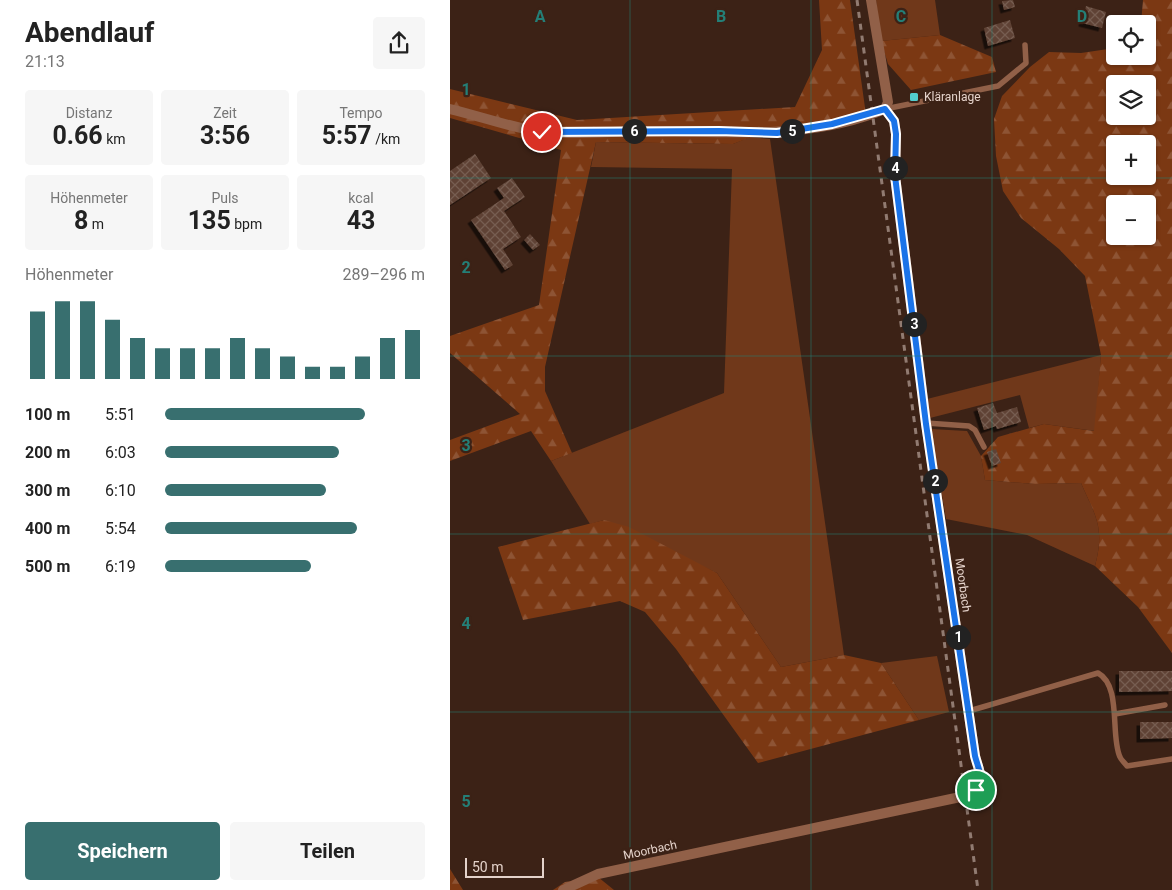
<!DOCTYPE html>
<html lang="de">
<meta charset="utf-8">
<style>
:root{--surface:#fff;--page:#f6f6f6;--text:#222;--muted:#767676;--accent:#386f6f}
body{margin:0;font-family:Roboto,sans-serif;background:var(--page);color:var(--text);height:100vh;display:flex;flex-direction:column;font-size:19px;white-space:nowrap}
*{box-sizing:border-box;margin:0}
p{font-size:16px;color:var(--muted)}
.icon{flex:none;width:28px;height:28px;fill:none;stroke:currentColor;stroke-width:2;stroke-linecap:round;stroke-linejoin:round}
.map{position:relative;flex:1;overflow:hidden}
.sheet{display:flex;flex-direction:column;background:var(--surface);width:450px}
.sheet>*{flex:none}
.buttons{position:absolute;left:656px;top:15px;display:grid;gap:10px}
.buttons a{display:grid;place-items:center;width:50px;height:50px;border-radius:5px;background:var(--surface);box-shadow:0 1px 4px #0004;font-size:25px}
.scale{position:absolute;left:15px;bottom:12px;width:79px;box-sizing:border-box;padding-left:5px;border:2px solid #e4d2ca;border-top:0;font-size:14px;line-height:18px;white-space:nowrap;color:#e4d2ca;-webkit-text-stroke:4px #3c2216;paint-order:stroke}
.pin{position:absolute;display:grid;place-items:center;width:42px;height:42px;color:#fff;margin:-21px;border:2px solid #fff;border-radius:50%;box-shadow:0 1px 5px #0007}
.km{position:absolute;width:25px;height:25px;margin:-12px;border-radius:50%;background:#222;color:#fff;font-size:14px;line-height:25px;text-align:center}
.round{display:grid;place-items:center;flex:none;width:52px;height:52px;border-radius:5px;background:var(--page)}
.overview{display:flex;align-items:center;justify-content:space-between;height:85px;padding:0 25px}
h1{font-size:28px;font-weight:700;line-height:38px}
.figures{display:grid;grid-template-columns:repeat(3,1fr);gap:8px;height:85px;padding:5px 25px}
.figures div{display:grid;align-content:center;border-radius:5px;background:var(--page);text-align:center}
.figures b{font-size:25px;font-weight:700}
.figures small{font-size:14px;font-weight:400}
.figures p{font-size:14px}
.chart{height:140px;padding:10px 25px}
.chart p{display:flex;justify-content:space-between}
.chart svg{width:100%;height:90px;margin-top:5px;stroke:var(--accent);stroke-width:6}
.button{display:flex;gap:10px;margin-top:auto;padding:10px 25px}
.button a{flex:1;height:58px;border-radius:5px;background:var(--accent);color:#fff;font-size:20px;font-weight:700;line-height:58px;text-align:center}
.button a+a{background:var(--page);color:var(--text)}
ul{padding:0 25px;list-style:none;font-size:16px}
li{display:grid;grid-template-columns:80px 60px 1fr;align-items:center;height:38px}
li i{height:12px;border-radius:6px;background:var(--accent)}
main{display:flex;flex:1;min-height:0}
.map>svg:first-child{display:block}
.green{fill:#70381a}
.forest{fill:url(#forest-firs);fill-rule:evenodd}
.building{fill:url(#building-cross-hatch);filter:url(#shadow)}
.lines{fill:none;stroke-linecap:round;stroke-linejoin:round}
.lane{stroke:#916048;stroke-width:5.5}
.street{stroke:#916048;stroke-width:10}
.rail{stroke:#917b71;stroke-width:3;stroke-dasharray:6 6;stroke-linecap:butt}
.route-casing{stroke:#fff;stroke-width:10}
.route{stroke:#1a73e8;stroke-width:6}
.grid{fill:none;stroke:#247f77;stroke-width:1;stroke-opacity:0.55}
.poi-dot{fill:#52cdce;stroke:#3c2216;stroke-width:2}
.labels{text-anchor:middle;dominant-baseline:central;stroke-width:4.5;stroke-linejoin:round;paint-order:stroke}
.poi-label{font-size:12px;fill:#e4d2ca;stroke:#3c2216;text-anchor:start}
.street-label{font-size:12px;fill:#e4d2ca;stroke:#3c2216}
.grid-label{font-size:16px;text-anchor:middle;font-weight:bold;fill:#247f77;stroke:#3c2216;stroke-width:4.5;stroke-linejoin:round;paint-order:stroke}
</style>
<main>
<section class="sheet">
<div class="overview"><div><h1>Abendlauf</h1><p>21:13</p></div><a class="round"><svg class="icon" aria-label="share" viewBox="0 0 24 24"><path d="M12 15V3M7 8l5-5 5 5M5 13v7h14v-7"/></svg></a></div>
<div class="figures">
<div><p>Distanz</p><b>0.66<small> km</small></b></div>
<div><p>Zeit</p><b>3:56</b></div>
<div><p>Tempo</p><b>5:57<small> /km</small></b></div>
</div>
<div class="figures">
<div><p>Höhenmeter</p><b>8<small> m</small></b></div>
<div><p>Puls</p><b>135<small> bpm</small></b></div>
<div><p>kcal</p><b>43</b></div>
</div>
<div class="chart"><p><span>Höhenmeter</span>289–296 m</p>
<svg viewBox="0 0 160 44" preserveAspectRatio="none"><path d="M5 44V11M15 44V6M25 44V6M35 44V15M45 44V24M55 44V29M65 44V29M75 44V29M85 44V24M95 44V29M105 44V33M115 44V38M125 44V38M135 44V33M145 44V24M155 44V20"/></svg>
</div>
<ul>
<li><b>100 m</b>5:51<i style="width:77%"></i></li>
<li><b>200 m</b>6:03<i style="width:67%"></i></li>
<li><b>300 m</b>6:10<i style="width:62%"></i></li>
<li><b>400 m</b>5:54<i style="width:74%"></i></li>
<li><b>500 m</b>6:19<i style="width:56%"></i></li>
</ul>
<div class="button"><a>Speichern</a><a>Teilen</a></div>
</section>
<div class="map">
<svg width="722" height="890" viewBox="0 0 722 890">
<defs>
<pattern id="forest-firs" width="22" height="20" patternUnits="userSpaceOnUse" patternTransform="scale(1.25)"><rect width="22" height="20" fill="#7b3813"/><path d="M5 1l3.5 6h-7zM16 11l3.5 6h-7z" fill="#8e5434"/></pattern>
<pattern id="building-cross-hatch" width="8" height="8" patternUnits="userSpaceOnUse" patternTransform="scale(1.25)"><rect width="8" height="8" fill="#5f4335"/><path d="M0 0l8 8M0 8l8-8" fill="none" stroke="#765d51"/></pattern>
<filter id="shadow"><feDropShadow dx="-3.5" dy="3.5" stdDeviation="0" flood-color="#0009"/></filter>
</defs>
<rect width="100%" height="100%" fill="#3c2216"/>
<path class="green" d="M426,0h59l5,35 -59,6z
M300,137l20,2 74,516 -63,12 -64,-94 -113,-53 -14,4 -39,-63 173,-68 8,-224 -141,-2 5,-25 137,2z
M651,355l-6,76 -51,-7 -15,4 -9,-33 -90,23 -3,-19z
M481,429l36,2 14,25 4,24 50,4 46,-1c15,34 24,45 14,83l-68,-31 -81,-16z
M487,656l12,56 -30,8 -38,-57z"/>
<path class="forest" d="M369,0h31l16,115 -94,14 -39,15 -137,-2 -51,225v24l27,62 -21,8 -20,-30 -81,30v-21l70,-26 -70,-61v-17l89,-31 22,-155 -111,-32v-29l127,31 218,-13 27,-57z
M693,0h29v653l-34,-46 -43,-41c10,-38 1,-49 -14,-83l-46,1 -50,-4 -4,-24 17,-19 46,-13 50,7 7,-76 -16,-79 -26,-27 -38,-31 -18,-27 -7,-35 -2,-37 8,-23 28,-29 19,-15 32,1 34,-5v8h33v-32h-7zM665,84h33v32h-33zM665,144h33v32h-33zM665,204h33v32h-33z
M490,35l52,22 4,15 -85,18 -23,-26 -7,-23z
M154,520l25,7 88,46 64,94 63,-12 37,8 38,57 -161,43 -82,-114 -31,-37 -25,-11 -97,19 -25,-73z
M0,869l13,21h-13z
M148,877l16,13h-61l12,-8z"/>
<path class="building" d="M563,0l2,7 -11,3 -2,-9z
M636,6l20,6 -4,16 -20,-5z
M560,20l5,18 -27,8 -4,-18z
M25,154l16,24 -41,27v-34z
M62,178l13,19 -21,14 17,26 -18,12 10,16 -8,5 -34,-50 33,-22 -7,-10z
M80,234l10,11 -7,5 -9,-10z
M543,403l4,10 20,-6 4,15 -24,7 -1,-3 -12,4 -7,-22z
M546,449l5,14 -9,3 -5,-14z
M669,671h53v20l-53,1z
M690,722h32v16l-32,1z"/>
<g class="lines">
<path class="lane" d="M435,109l113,-23 28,-23 -1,-18
M476,423l43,3 6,4 9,17
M519,711l129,-38c24,13 12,63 22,84 1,3 5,6 7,9l45,-7
M665,714l50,-9"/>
<path class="street" d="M0,109c30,7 62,19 92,23 31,3 74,-1 106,-1 79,0 162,10 237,-22l3,-7 -17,-102
M113,890l35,-16 367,-78 15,-10 1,-9 -6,-21 -49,-333 -31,-247 1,-42 -2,-13 -9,-12"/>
<path class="rail" d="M407,0l121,890"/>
</g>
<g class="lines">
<g class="route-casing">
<path id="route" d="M92,132l177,-1 58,2 55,-9 53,-15 9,12 2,13 -1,42 31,248 49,332c3,12 10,24 1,34"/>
</g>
<use href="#route" class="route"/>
</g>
<path class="grid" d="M180,0v890M361,0v890M542,0v890M0,178h722M0,356h722M0,534h722M0,712h722"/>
<rect class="poi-dot" x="459" y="92" width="10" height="10" rx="2.5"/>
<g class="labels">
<g class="poi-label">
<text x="474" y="97">Kläranlage</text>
</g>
<g class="street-label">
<text transform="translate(513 585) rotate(82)">Moorbach</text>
<text transform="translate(200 850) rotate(-12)">Moorbach</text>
</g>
</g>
<g class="grid-label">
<text x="90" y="22">A</text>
<text x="271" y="22">B</text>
<text x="451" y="22">C</text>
<text x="632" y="22">D</text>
<text x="16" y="95">1</text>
<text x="16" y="273">2</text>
<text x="16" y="451">3</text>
<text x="16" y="629">4</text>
<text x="16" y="807">5</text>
</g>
</svg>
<div class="buttons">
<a><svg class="icon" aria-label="locate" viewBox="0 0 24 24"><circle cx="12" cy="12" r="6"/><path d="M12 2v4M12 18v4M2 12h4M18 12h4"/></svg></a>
<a><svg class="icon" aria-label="layers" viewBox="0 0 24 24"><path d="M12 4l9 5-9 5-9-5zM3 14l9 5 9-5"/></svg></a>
<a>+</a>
<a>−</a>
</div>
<div class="scale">50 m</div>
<div class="pin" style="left:526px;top:790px;background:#1e9e55"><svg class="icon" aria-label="arrive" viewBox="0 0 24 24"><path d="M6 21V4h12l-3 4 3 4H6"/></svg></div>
<div class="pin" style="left:92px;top:132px;background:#d93025"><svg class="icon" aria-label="check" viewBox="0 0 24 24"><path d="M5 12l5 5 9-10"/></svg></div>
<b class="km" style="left:508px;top:637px">1</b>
<b class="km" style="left:485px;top:481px">2</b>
<b class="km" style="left:464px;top:324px">3</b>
<b class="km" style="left:445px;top:168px">4</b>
<b class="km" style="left:342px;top:131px">5</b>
<b class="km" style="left:184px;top:131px">6</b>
</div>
</main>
